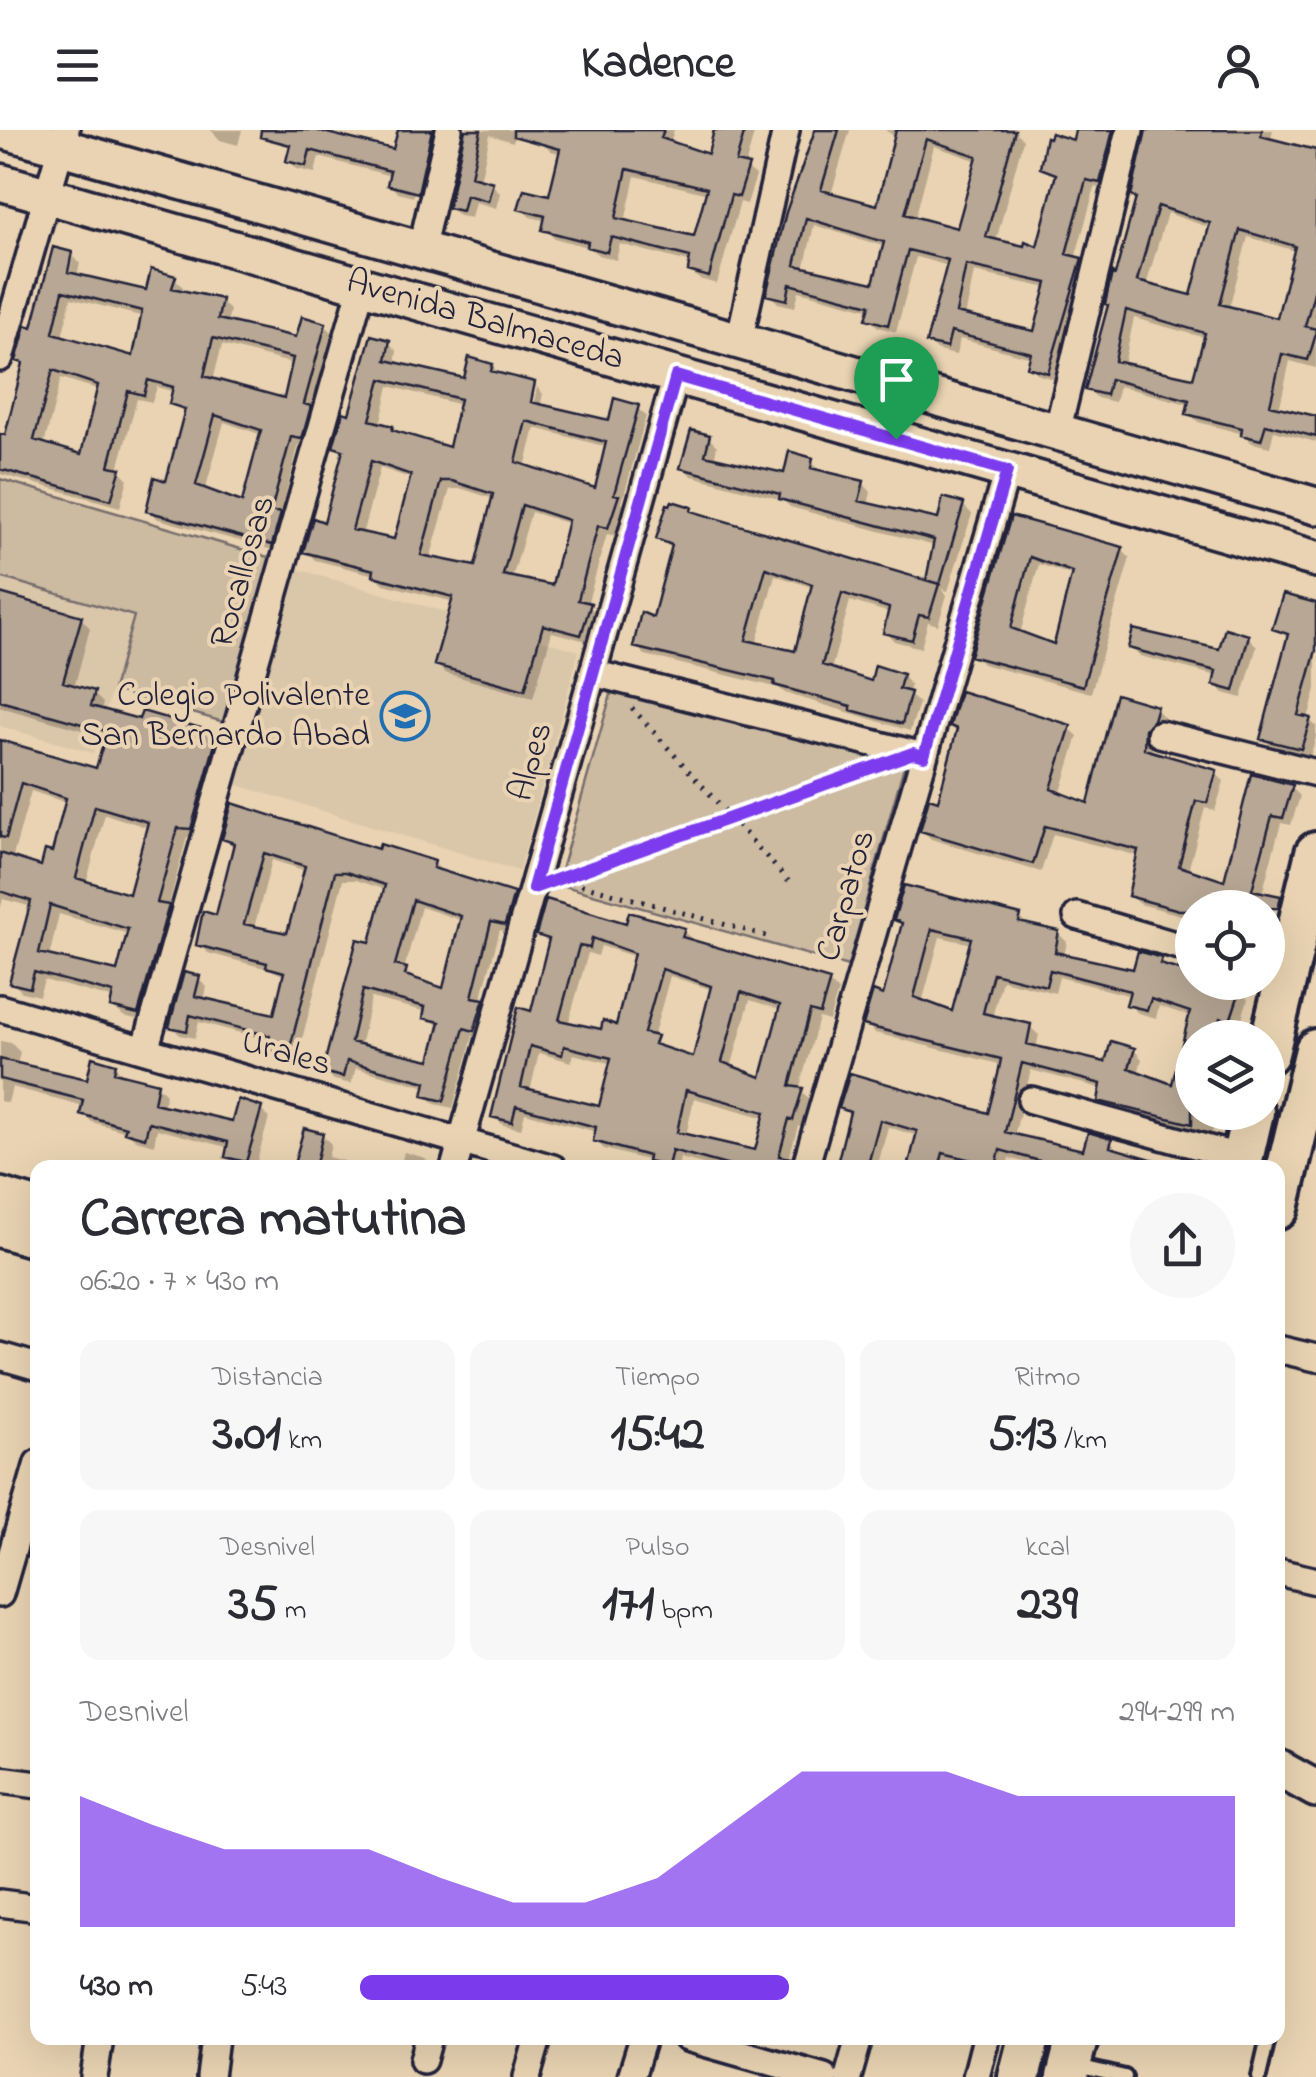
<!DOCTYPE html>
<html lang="es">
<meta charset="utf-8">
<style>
:root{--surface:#fff;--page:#f7f7f7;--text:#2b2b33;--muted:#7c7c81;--accent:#7c3aed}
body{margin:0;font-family:"Indie Flower",sans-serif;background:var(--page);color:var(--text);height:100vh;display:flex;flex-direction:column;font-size:38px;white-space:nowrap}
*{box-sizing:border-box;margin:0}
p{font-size:32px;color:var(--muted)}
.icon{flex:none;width:55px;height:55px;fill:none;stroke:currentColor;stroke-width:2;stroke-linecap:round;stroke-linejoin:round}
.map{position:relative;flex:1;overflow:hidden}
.sheet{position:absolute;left:30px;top:1030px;width:1255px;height:885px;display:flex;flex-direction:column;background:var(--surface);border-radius:20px;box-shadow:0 10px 40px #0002}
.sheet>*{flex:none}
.controls{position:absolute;left:1175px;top:760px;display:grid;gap:20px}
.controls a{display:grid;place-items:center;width:110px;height:110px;border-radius:50%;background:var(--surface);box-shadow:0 10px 40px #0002;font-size:50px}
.pin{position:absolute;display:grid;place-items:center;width:85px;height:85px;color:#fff;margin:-102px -42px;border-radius:50% 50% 50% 0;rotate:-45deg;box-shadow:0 0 10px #0007}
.pin .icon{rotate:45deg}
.round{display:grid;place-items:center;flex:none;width:105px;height:105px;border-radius:52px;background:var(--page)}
.headline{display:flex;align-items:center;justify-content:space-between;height:170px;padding:0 50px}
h1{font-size:55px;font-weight:700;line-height:75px}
.stats{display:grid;grid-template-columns:repeat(3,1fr);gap:15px;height:170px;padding:10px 50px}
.stats div{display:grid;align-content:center;border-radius:20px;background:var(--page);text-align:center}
.stats b{font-size:50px;font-weight:700}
.stats small{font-size:28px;font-weight:400}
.stats p{font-size:28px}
.chart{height:280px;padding:20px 50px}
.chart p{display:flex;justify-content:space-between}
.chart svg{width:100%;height:180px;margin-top:10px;fill:var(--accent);opacity:.7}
ul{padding:0 50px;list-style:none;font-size:32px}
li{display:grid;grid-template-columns:160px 120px 1fr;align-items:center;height:75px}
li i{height:25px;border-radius:12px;background:var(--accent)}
header{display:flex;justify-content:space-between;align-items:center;height:130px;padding:0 50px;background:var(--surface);font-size:45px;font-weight:700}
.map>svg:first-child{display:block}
.built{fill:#dac6a9}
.green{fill:#ccbaa1;stroke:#776e6e;stroke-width:2.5}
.shadow{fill:#0003;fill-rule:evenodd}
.building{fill:#b7a794;stroke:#22223b;stroke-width:2.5;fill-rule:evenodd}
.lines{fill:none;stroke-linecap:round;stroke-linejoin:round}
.lane-casing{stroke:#22223b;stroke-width:20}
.street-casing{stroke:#22223b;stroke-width:32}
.secondary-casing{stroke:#22223b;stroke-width:42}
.primary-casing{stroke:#22223b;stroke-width:48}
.path{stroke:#22223b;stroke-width:5;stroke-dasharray:2.5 8;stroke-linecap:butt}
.lane{stroke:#e9d3b2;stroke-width:12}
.street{stroke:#e9d3b2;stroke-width:25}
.secondary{stroke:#e9d3b2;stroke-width:35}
.primary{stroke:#e9d3b2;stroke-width:40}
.route-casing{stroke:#fff;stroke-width:20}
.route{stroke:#7c3aed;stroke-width:12}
.labels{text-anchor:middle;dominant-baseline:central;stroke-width:8;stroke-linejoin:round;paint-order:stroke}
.street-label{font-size:35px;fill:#22223b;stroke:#e9d3b2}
.poi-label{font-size:35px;fill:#22223b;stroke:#e9d3b2;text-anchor:end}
</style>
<header><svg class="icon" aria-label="menu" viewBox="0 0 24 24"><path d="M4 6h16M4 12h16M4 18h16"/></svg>Kadence<svg class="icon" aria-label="person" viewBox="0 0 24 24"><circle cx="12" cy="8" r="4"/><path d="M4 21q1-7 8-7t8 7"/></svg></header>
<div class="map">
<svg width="1316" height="1947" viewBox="0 0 1316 1947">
<rect width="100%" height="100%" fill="#e9d3b2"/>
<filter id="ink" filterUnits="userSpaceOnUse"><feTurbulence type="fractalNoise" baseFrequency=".01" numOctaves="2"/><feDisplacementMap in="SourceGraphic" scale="20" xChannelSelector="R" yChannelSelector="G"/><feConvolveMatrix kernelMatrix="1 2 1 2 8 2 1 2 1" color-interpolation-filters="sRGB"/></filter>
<g filter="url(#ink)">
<path class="built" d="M294,438l285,83 -60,220 -291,-89z
M0,447l134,39 -41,137 -93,-27z"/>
<path class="green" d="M0,349l275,80 -48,164 -114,-33 21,-74 -134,-39z
M614,554l290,82 -56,200 -291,-82z"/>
<path class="shadow" d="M211,0h31l-4,15 -18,-5z
M296,0h29l-1,6 71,16 6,-22h32l-20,67 -15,-4 -9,-9 2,-8 -72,-19 -4,16 -18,-4 -9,-9z
M467,0h49l-3,12 -23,-7 -10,46 12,3 8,9 -4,15 -21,-6 -4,16 -12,-2 -9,-9z
M547,0h127l-4,14 39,13 7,-27h39l-10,37 11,9 -9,28 -7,-2 -23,82 -18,-5 -9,-8 2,-8 -72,-19 -4,16 -18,-5 -7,-7 -37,-10 -9,-9 2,-8 -17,-4 -9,-9 30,-10 11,-44 -11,-3 -9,-8zM635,46l73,18 -12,44 -71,-16z
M817,0h33l-19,65 48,13 18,-70 -12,-8 130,1 8,9 -27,101 43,7 18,-70 -14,-11 64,-15 9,9 -7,29 -14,-3 -20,72 15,10 -33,111 -18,-5 -9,-9 2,-8 -72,-19 -4,16 -18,-4 -9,-9 20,-76 -33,-9 -20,75 -18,-5 -9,-9 2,-8 -72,-19 -4,16 -17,-4 -9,-9zM934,16l44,15 -20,70 -43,-12zM814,95l72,22 -11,39 -71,-16zM974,142l74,16 -12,46 -71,-16z
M1148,0h125l-3,11 46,10v217l-26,-7 -11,49 37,8v24l-42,-11 -4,16 -18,-4 -9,-9 -45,-12 -9,-9 2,-8 -72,-19 -4,16 -18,-4 -9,-9 50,-189zM1167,83l44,15 -18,70 -47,-12zM1248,107l48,14 -18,70 -49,-13zM1134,188l72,20 -11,43 -71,-16z
M54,120l19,7h-5l-6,27 5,1 6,-28 7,6 -3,14 71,16 5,-21 21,6 9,9 -1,5 39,10 9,8 -3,14 71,16 6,-21 21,6 9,9 -22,77 7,6 -9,29 -11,-2 -19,72 8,8 -8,28 -122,-33 -9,-9 6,-30 13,4 18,-70 -14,-11 3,-11 -18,-5 -5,15 -15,-3 -19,70 10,10 -8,28 -120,-33v-38l7,3 18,-73 -6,-6 9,-32 6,2zM71,168l73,19 -9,42 -73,-21zM222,215l72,19 -8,37 -73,-20zM61,248l39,12 -17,67 -39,-12zM224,292l38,13 -18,71 -39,-15z
M388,212l9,9 -2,14 70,16 27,-15 9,9 33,10 3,2h-5l-6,27 5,1 6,-28 6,7 -3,13 71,16 26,-15 9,8 -24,87 4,3 -9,30 -10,-2 -20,71 11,9 -8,28 -38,-10 -19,66 -88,-25 -9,-9 18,-62 -70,-18 -9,-9 -60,-15 -9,-9 20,-26 18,-70 -8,-8zM389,256l72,19 -10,45 -53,-16 -6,-6 -12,-3zM535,298l72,19 -11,45 -71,-25zM380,338l33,11 -17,63 -34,-7zM450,359h13l31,10 -17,70 -47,-10zM531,382l39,12 -17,64 -41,-9z
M708,307l9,9 -3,14 71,16 27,-15 8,12 43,10 8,9 -3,14 72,16 23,-17 9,9 -24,77 -7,-2 6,6 -9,30 -10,-3 -7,26 -27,-7 -8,-9 4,-19 -40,-12 -19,69 41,14 30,-8 9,9 -3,9 11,9 -9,28 -125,-38 -6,-5 -134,-33 -9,-9 19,-26 19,-70 -15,-11 32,-29 6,5 237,70 -6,-6 7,-33 -145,-39 -7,-7 -91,-24 -9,-8zM775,445l39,13 -17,66 -41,-9z
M1013,389l108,30 9,9 -39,135 -109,-29 -9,-9zM1039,434l35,12 -18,71 -36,-13z
M0,465l81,23 9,10 -16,60 19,5 10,10 -2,8 116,24 10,10 -27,93 -13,-1 -19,71 10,9 -30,105 -25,-6 -10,-10 2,-7 -71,-19 -5,16 -17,-4 -10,-10 20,-75 -29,-8 -3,11v-167l98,28 9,-34 -107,-30zM31,661l36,12 -13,52 -11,14 -31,-9zM105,684l44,14 -18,69 -45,-13zM59,784l70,20 -10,40 -70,-16z
M1316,476v83l-8,30 8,7v11l-6,20 -38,-10 -9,-9 27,-99 -15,-11z
M1248,507l9,9 -15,52 -18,-5 -9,-9 2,-8 -77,-20 -9,-9 90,5z
M1156,579l8,8 -3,12 -9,9v16l63,19 9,8 -9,30 -10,-3 -17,63 38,13 65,-97 9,9 -9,29 -10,-2 -19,71 10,9 -4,16v-11h-76v5l-3,-1 -1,5 -48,-13 -9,-8 8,-40 -86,-22 -12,38 -110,-33 -9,-9 18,-26 18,-72 -5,-6 116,2 9,8 -18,59 30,11z
M225,708l155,14 54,11 9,9 70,23 9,9 -8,29 -14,-3 -19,70 10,10 -8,28 -10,-2 -20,72 -18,-4 -9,-9 1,-8 -71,-19 -5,16 -17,-4 -9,-9 47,-126 14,-55 -30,-10h-13l-47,183 -18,-5 -9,-9 2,-8 -72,-19 -4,16 -15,-3 -9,-9 27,-47 9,8 -3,14 71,16 11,-40 -14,-7 -64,-17 -9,-9 19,-26 15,-71zM272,730l34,11 -17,65 -35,-8zM421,777l42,14 -18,70 -30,-12 -11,-9zM371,868l56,14 -1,5 15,10 -9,36 -72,-16z
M1020,787l9,10 29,6 9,9 -3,14 71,16 26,-12 9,10 22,6v6l47,8 9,9 -9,29 -10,-3 -3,13h-34v74h26l-6,22 -103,-24 -9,-9 3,-12 -72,-19 -17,66 71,16 25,-11 9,11 52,16h-125l-37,-10 -3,10h-95l7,-32 -30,-9 -11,41h-39l13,-51 -9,-9 148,8 13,-51 -128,-32 -9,-9 19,-26 19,-71 -7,-7zM940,807l32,7 -18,71 -32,-12zM1059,847l72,19 -2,8 9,9 18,5 3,-12 33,11 -18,70 -36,-13 4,-15 -8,-9 -27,15 -71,-16 3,-14 -9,-8 -38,-9 10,-38 53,13z
M627,796l56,5 9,8 -1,4 138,40 9,8 -9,30 -10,-3 -20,72 11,9 -9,28 -3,-1 -12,42h-68l-38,-10 -2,10h-21l-7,-7 -46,-12 -9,-9 2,-8 -72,-19 -4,16 -18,-4 -9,-9 38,-101 19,-71 -12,-9zM601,816l35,11 -19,71 -14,4 -35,-7 20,-72 10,3zM670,846l43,14 -18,70 -32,-10 -10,-12zM750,870l31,10 -18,70 -32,-12zM539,923l32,9 2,-8 40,10 -12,44 -71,-16zM694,968l72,20 -9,35 -71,-17z
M0,911l11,2 9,9 -3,13 71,17 27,-15 9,8 33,10 9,9 -3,14 71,16 26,-15 9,9 -14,50 -18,-3 -9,-9 2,-8 -73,-19 -3,16 -18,-5 -9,-8 -35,-10 -9,-8 1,-8 -72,-19 -4,16 -8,-2z
M322,1005l9,9 -3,13 44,11h-76z
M404,1022l21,6 9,10h-34z"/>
<path class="building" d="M261,0h54l78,19 5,-19h34l-14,63 -31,-8 3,-14 -80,-21 -4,16 -20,-5 4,-16 -30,-8z
M465,0h16l-10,46 22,6 -5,19 -22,-6 -4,16 -14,-3z
M513,0h151l-3,8 47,16 6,-24h31l-9,32 13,3 -10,32 -8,-2 -22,82 -21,-6 2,-14 -79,-20 -4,15 -20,-5 1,-5 -46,-12 3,-14 -27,-7 6,-20 25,6 11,-46 -47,-13zM627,39l80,19 -13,48 -78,-18z
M815,0h24l-18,60 56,15 19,-75h119l-29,107 38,9 1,-5 12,5 19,-72 -16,-6 6,-31 3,1 2,-5 22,7 2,-10h38l-13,53 -14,-3 -20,74 16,4 -34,115 -21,-6 4,-14 -80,-21 -4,16 -21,-5 22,-83 -40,-10 -20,75 -22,-6 4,-14 -80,-21 -3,16 -21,-5 20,-83zM926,9l51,17 -20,72 -52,-14zM806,88l78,24 -11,41 -78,-18zM966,135l81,18 -13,48 -78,-18z
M1146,0h116l-1,6 55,14v135l-11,41 11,3v5l-8,26 -26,-6 -12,51 46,11v21l-50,-13 -5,16 -20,-5 1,-7 -56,-14 3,-14 -79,-21 -4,16 -21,-5 23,-85 -3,-1 7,-31 3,2 21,-77 -5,-2zM1158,76l52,17 -19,72 -54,-14zM1240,100l55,16 -18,72 -57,-14zM1126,180l79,23 -12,45 -78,-17z
M53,117l19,5 -4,20 78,18 5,-21 25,7 -4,12 50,11 -4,20 78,18 6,-21 24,7 -22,81 7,2 -9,33 -11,-2 -20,74 10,2 -9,32 -126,-34 8,-34 12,4 19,-72 -16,-5 4,-17 -25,-7 -4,15 -16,-4 -19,75 12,2 -10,32 -111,-31v-35l5,1 18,-72 -7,-2 10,-36 6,2zM63,161l79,20 -9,45 -80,-23zM213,208l80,20 -9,40 -80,-22zM53,240l45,15 -17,69 -47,-14zM215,285l46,15 -19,72 -46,-17z
M371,205l19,5 -4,20 78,18 5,-21 24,7 -2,7 44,11 -4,20 78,18 5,-22 25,7 -25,89 5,1 -11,33 -10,-2 -20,74 13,3 -10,32 -38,-10 -18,65 -91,-25 19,-68 -80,-21 1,-6 -71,-18 10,-34 11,4 19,-72 -10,-3 10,-35 6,2zM381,249l79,20 -11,48 -57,-17 1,-4 -23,-6zM526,291l80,21 -11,46 -79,-26zM371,331l40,14 -17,64 -42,-9zM441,351h11l41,13 -18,72 -54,-11zM522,375l46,15 -16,65 -49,-10z
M691,300l19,5 -5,20 79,18 5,-22 24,7 -2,10 53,13 -5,20 79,18 5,-22 21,6 -24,81 -14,-4 8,-40 -155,-41 1,-5 -100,-26z
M672,371l20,6 -1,4 248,73 -10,33 -10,-2 -7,25 -29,-7 6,-25 -47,-15 -20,72 49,16 4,-16 28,9 -4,15 12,3 -9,32 -51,-14v-4l-77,-21 1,-4 -142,-34 8,-35 12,5 19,-72 -16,-6 11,-35 3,1zM766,438l46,16 -17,67 -49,-11z
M1011,386l112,31 -40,139 -113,-30zM1030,427l42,15 -18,72 -43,-16z
M0,463l82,23 -19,66 32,9 -4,15 48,13 3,-8 76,22 -27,96 -13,-1 -21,75 12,2 -31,109 -28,-7 3,-14 -79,-21 -4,16 -21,-5 22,-82 -31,-10v-38l41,13 4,-16 7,2 14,-54 -45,-15 -15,55 -6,-1v-97l96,28 11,-37 -107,-30zM95,676l53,16 -19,72 -53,-16zM50,775l78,24 -11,42 -78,-18z
M1283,464l33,9v47l-18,65 13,3 -10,31 -41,-10 28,-105 -16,-5z
M1225,498l24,7 -15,56 -21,-6 3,-14 -88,-23 5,-19 86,20z
M960,561l111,34 -20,64 37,14 28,-109 41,12 -4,14 -8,9 -1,20 73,21 -10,33 -11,-2 -17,65 45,15 27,-107 42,11 -10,33 -11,-2 -20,74 29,6 -3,12 -99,2 -51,-14 10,-46 -93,-24 -12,38 -113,-33 9,-33 9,3 19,-72 -7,-3z
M232,673l146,46 2,-5 55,17 -2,7 81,25 -9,32 -14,-3 -19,75 12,2 -10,32 -10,-3 -20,73 -21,-5 3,-14 -79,-21 -4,16 -21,-5 35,-133 13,3 15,-57 -39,-13h-11l-47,184 -22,-6 4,-14 -80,-21 -3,16 -18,-4 15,-55 16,4 -5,20 79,18 10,-42 -18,-5 1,-4 -71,-18 7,-34 13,4 18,-72 -12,-4zM264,723l41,13 -18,67 -43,-9zM413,770l48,16 -18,72 -38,-13 2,-7 -12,-3zM363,860l62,17 -2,11 17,4 -10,38 -79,-18z
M904,755l117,30 -2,7 40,9 -4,21 78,17 5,-18 24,7 -2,6 32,10v8h31l18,6 -11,33 -10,-3 -5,20h-23v86l-94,-23 3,-17 -79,-21 -17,69 78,18 5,-18 24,7 -2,8 51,15 -1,6h-95l-65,-18 -4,16 -53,-13 -4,15h-31l9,-37 -37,-11 -13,48h-31l14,-56 -11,-4 11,-35 138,40 10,-39 3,-15 -138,-34 10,-34 10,4 19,-72 -8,-3zM932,799l39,9 -19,73 -38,-14zM1050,840l80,21 -4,14 21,5 4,-11 39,13 -18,72 -43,-16 6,-20 -24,-7 -6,21 -78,-18 4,-20 -48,-11 10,-40 53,13z
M546,769l80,24 3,-11 56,16 -3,9 148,43 -10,34 -10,-3 -20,75 13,2 -10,32 -4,-1 -10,37 12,2 -2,10h-52l-65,-18 -4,16 -21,-4 1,-6 -55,-15 3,-14 -80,-21 -4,16 -21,-5 27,-110 13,4 18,-72 -13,-4zM592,808l42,15 -18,72 -13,-5 -2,9 -42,-9 20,-74 11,2zM662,839l49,17 -18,71 -39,-13 3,-8 -13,-3zM741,862l39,13 -19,72 -39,-15zM530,916l32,9 2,-9 47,12 -12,48 -78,-19zM686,960l79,22 -10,38 -78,-18z
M92,927l24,7 -2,8 44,11 -4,20 78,18 6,-22 24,8 -16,55 -21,-5 3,-15 -79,-20 -4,16 -21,-6 2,-5 -46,-13 3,-14 -83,-21v-20l87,20z
M304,998l19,5 -8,35h-22z"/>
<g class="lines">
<g class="lane-casing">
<path id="lane" d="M1073,1935l52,12
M1259,1947l9,-39"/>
</g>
<g class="street-casing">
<path id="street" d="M421,120l28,-120
M739,211l47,-211
M0,228l66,-228
M1057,302l73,-302
M593,543l331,83
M1160,604l156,39
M1077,786l115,34
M0,878l553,160
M145,920l217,-764
M1031,970l211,58
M454,1038l222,-792
M805,1038l202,-697
M1278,1219l38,9
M0,1226l38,11
M1278,1442l38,9
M0,1464l38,-131
M0,1650l38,5
M0,1773l38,5
M687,1908l137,39
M423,1930l6,-22
M94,1947l6,-39
M210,1947l5,-39
M527,1947l11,-39
M631,1947l12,-39
M848,1947l11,-39
M976,1947l10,-39"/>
</g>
<g class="secondary-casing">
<path id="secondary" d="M2,0l1314,376
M0,52l1316,377
M0,1066l38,11
M0,1099l38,11
M1278,1638l38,21"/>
</g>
<g class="primary-casing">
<path id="primary" d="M1268,923l48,-200
M1240,1038l13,-56
M1278,1078l38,-158
M1019,1947l10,-39
M1067,1947l10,-39"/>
</g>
<path class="path" d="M632,578l159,176
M557,749l315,-111
M561,749l209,58"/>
<use href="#lane" class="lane"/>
<use href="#street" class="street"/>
<use href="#secondary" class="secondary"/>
<use href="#primary" class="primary"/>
</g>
</g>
<g class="lines" filter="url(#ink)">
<g class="route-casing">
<path id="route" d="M676,246l331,95 -83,285 -11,-3 -380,135z"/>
</g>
<use href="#route" class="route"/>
</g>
<defs>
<g id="school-ring" transform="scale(2.5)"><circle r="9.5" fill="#e9d3b2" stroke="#1f6fb2" stroke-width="1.5"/><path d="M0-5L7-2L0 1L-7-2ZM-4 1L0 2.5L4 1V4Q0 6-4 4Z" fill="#1f6fb2"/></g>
</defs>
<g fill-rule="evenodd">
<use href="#school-ring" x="405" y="586"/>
</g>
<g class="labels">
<g class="street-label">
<text transform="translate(485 191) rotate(16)">Avenida Balmaceda</text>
<text transform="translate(244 442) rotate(-74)">Rocallosas</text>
<text transform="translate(532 632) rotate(-74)">Alpes</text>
<text transform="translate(847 766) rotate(-74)">Carpatos</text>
<text transform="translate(286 924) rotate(16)">Urales</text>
</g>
<g class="poi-label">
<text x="370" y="566">Colegio Polivalente<tspan x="370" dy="40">San Bernardo Abad</tspan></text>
</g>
</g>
</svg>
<div class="controls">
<a><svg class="icon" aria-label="locate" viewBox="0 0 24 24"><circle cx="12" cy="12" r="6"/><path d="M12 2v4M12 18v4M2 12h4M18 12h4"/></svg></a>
<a><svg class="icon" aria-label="layers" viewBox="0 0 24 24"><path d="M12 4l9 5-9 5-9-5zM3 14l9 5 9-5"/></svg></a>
</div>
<div class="pin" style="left:896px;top:309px;background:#1e9e55"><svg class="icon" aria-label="arrive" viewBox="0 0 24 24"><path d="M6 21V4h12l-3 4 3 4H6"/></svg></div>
<section class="sheet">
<div class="headline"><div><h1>Carrera matutina</h1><p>06:20 · 7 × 430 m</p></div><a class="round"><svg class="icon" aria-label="share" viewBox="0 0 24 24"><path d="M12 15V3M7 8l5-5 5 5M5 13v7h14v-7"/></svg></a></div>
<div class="stats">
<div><p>Distancia</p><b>3.01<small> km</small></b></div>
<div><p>Tiempo</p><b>15:42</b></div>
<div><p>Ritmo</p><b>5:13<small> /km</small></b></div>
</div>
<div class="stats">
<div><p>Desnivel</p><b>35<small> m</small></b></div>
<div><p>Pulso</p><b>171<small> bpm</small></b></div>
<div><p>kcal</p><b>239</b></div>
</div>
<div class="chart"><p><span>Desnivel</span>294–299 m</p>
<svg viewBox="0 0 160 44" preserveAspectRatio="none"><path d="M0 44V12L10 19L20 25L30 25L40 25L50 32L60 38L70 38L80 32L90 19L100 6L110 6L120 6L130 12L140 12L150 12L160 12V44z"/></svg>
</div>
<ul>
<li><b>430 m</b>5:43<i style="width:49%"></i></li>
</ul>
</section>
</div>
